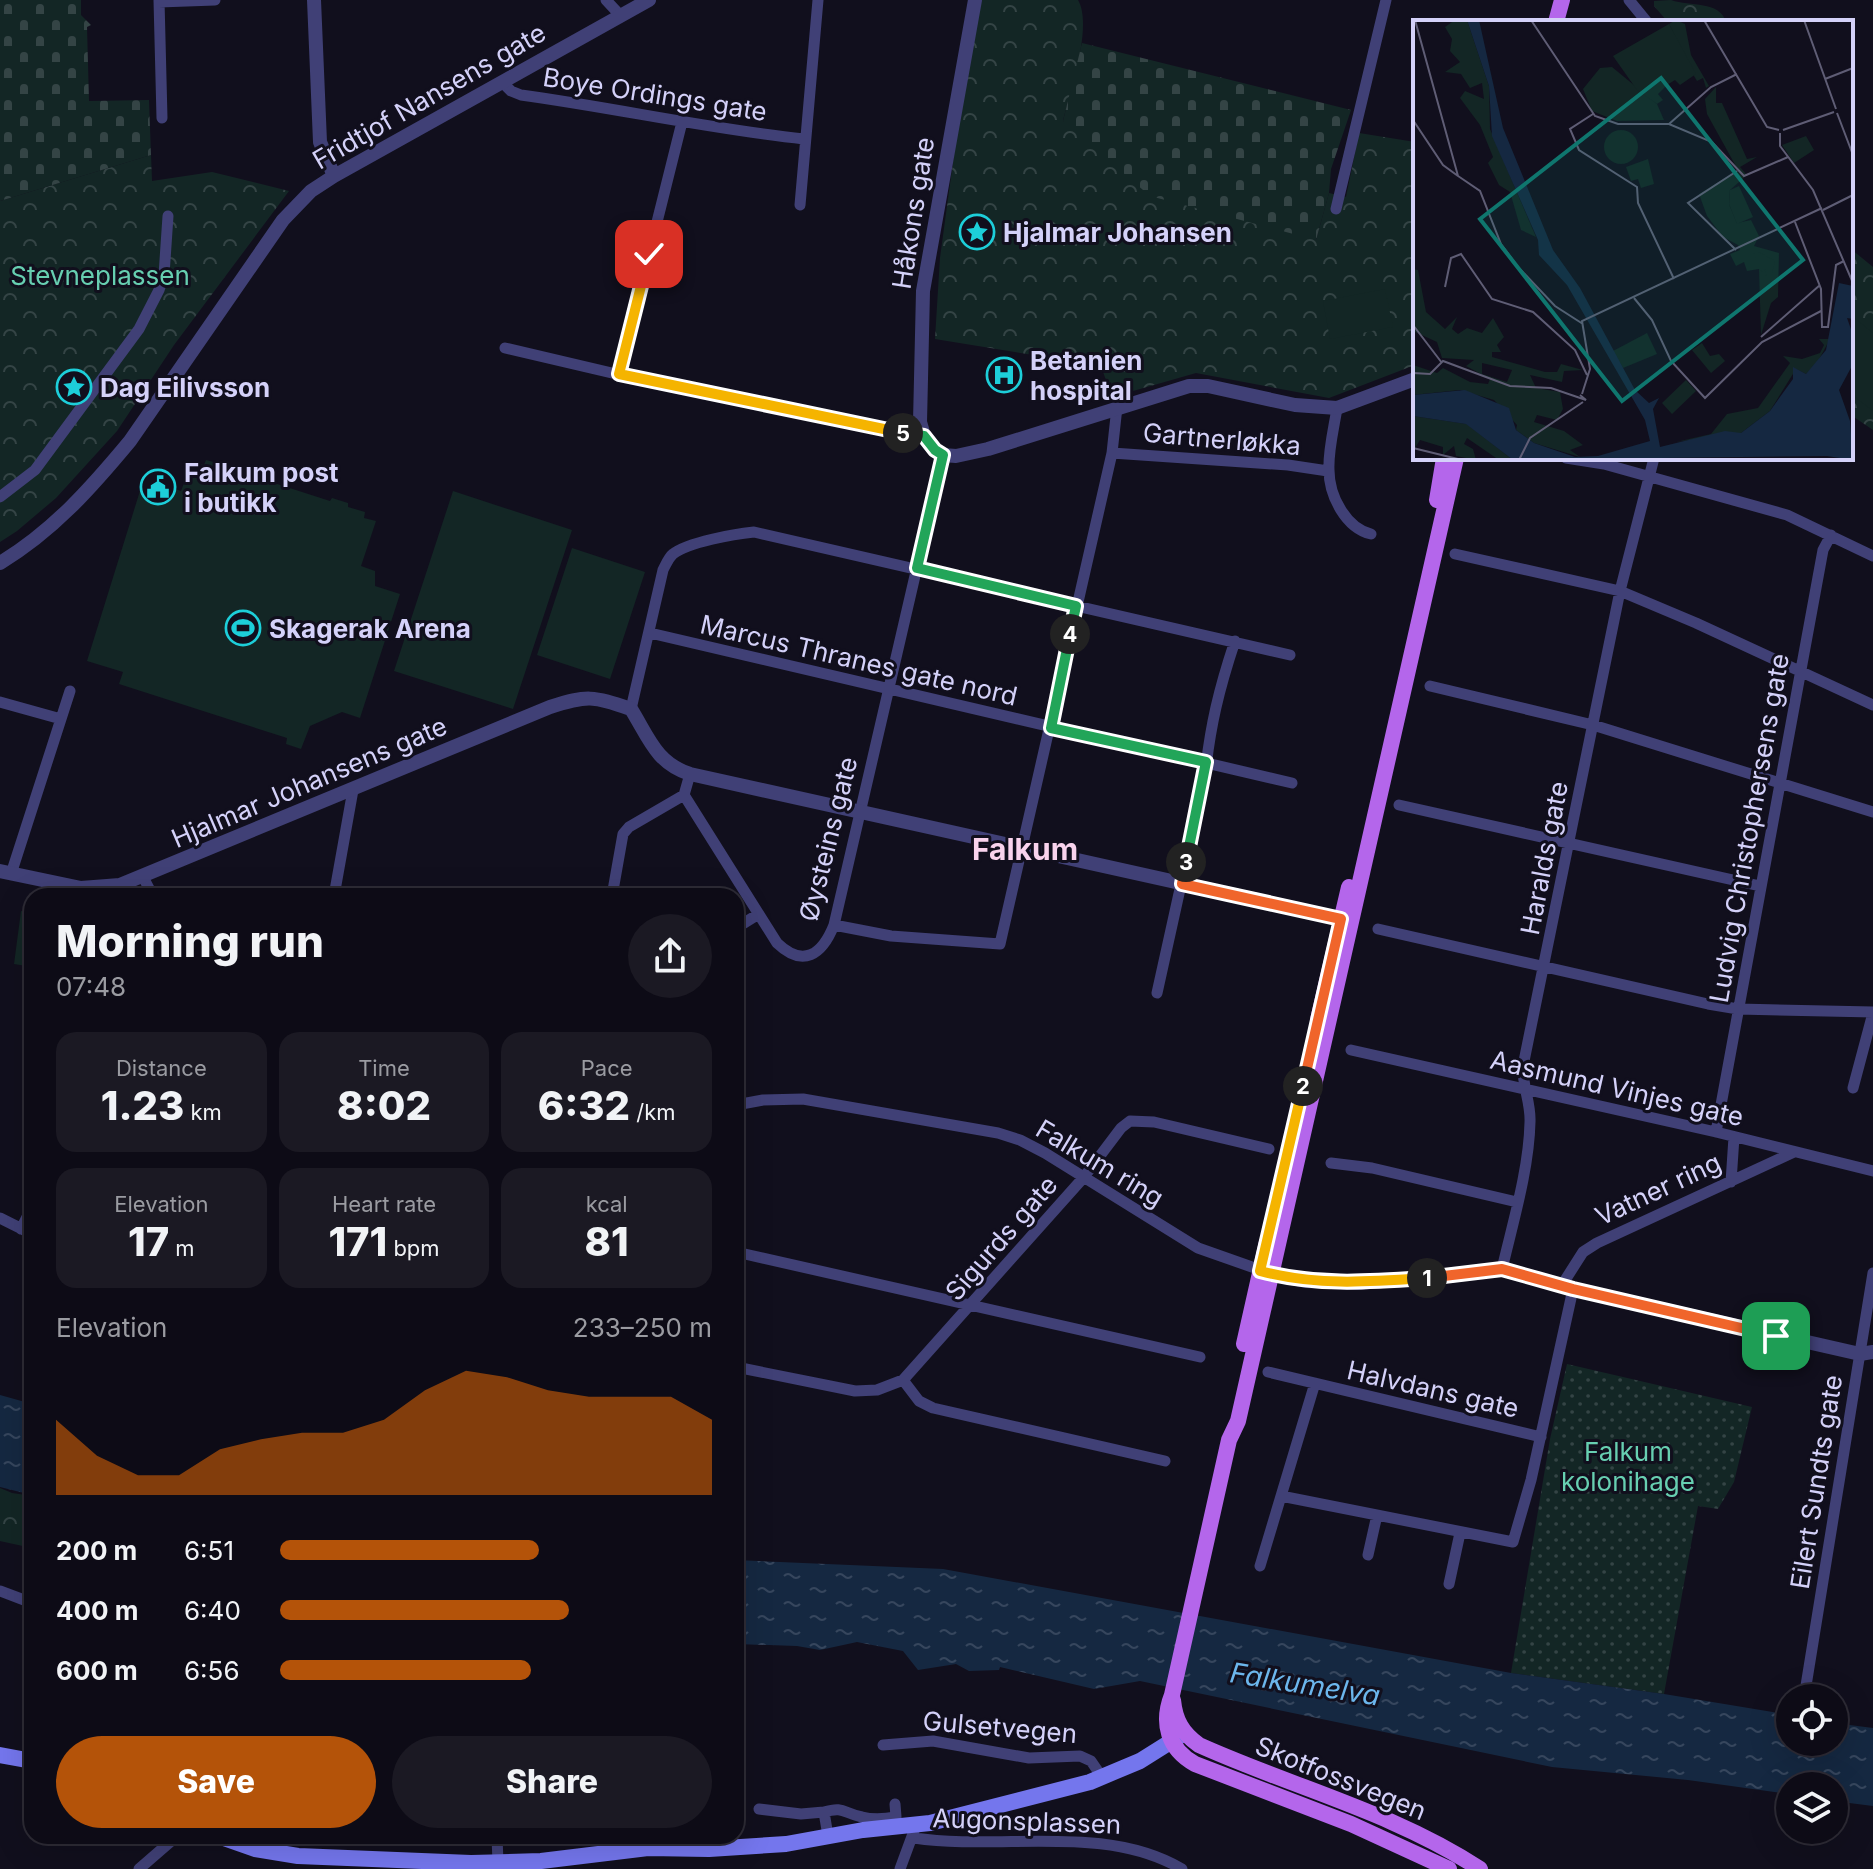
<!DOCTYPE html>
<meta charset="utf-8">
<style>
:root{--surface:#0d0b16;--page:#1b1923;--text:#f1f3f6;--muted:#9a9ba1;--line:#2d2b35;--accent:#b45309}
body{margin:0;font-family:Inter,sans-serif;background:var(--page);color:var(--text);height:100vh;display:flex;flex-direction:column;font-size:30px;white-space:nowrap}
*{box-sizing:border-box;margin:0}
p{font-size:26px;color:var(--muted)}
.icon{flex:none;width:44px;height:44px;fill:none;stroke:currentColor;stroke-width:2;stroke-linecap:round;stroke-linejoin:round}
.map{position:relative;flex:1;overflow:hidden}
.side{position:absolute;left:24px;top:888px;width:720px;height:956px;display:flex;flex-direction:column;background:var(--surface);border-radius:24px;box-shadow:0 8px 32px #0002,0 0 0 2px var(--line)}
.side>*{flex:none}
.tools{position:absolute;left:1776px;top:1684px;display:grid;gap:16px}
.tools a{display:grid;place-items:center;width:72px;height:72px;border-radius:50%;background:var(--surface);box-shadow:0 8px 32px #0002,0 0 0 2px var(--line);font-size:40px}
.pin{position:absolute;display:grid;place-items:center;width:68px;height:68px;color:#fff;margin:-34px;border-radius:16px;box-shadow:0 4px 12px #0006}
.km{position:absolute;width:40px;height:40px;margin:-20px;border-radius:50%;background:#222;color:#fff;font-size:22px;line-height:40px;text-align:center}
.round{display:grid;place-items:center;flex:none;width:84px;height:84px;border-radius:42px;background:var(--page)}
.summary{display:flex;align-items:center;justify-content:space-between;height:136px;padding:0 32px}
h1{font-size:44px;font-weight:800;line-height:60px}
.figures{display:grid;grid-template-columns:repeat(3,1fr);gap:12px;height:136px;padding:8px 32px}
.figures div{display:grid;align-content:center;border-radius:20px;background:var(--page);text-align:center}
.figures b{font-size:40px;font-weight:800}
.figures small{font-size:22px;font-weight:400}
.figures p{font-size:22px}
.chart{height:224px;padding:16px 32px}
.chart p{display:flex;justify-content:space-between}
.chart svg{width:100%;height:144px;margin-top:8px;fill:var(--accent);opacity:.7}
.action{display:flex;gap:16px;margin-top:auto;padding:16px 32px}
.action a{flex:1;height:92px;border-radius:48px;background:var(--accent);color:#fff;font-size:32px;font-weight:800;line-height:92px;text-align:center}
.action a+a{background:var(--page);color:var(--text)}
ul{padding:0 32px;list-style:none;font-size:26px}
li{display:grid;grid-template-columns:128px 96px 1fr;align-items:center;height:60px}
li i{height:20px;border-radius:10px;background:var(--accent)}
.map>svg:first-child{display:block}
.forest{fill:url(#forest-crowns)}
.cemetery{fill:url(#cemetery-stones)}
.garden{fill:url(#garden-dots)}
.pitch{fill:#132625}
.water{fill:url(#water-ripples)}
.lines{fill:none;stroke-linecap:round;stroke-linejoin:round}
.minor{stroke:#404076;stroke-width:11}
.tertiary{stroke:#404076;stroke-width:14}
.secondary{stroke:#7476ed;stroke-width:16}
.primary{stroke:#b466eb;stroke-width:16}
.split-1-casing{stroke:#fff;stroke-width:16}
.split-2-casing{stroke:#fff;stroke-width:16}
.split-3-casing{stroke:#fff;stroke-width:16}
.split-4-casing{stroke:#fff;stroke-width:16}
.split-5-casing{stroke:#fff;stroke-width:16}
.split-6-casing{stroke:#fff;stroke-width:16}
.split-1{stroke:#f0652b;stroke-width:10}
.split-2{stroke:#f5b400;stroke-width:10}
.split-3{stroke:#f0652b;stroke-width:10}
.split-4{stroke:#22a559;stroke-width:10}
.split-5{stroke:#22a559;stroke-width:10}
.split-6{stroke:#f5b400;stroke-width:10}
.labels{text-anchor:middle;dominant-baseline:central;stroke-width:6;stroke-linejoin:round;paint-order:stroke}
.street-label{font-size:26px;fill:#d4d1f9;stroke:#110f1d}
.poi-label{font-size:26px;font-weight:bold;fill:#d4d1f9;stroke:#110f1d;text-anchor:start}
.park-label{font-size:26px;fill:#67cfb1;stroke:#110f1d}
.water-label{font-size:28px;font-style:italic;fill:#6cb6ec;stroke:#110f1d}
.quarter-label{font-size:30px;font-weight:bold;fill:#f9d3ed;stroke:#110f1d}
.inset-road{fill:none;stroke:#5f5d75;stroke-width:2}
.view{fill:#0f766e;fill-opacity:0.15;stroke:#0f766e;stroke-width:4}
.inset-edge{fill:none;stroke:#d4d1f9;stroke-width:4}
</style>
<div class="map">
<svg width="1873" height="1869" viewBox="0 0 1873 1869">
<defs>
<pattern id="forest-crowns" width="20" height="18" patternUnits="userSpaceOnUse" patternTransform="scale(2)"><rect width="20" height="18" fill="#132625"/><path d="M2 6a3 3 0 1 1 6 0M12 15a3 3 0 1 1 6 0" fill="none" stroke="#344445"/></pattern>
<pattern id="cemetery-stones" width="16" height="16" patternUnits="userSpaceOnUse" patternTransform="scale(2)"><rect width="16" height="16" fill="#132625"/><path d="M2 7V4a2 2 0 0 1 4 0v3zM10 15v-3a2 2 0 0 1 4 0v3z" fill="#344445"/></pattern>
<pattern id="garden-dots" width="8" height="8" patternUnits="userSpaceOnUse" patternTransform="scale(2)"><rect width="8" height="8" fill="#132625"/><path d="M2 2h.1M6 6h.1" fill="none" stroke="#344445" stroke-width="1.8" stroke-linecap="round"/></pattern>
<pattern id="water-ripples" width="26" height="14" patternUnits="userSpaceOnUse" patternTransform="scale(2)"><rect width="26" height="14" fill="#152841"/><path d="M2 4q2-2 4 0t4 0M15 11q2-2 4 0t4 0" fill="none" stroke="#36465d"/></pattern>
</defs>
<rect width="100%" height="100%" fill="#110f1d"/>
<path class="forest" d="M975,0h103c15,26 -8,92 -15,121l253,119 13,-47 17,4 13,-64 56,9v223l-86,33 -133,-25 -84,24 -11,-31 -166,-27 5,-81z
M1671,0c19,7 48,0 55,22h-58l-14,-16v-5z
M151,155l1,26 60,-9 77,19 -115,154 -57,86 -61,67 -39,33 -17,11v-341z
M1851,249l22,18v163l-22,-15z
M0,1488l12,5 20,3v52l-32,-7z"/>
<path class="cemetery" d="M0,0h81v15l10,10 -4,2 2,74 60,-1 2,55 -151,46z
M1082,43l269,67 -20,59 -2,24 -13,47 -166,-44 -87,-75z"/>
<path class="garden" d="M1567,1364l185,43 -18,75 -16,27 -20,-3 -34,188 -153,-21 39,-234z"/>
<path class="pitch" d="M1385,289l8,38 -63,12 -7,-38z
M1851,315l22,18v78l-22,-17z
M206,460l34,9v3l90,29 2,-3 16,5v4l17,5 -1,6 12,3 -15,45 14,5v15l25,8 -40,124 -18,-6 -32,14 -9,23 -15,-5 1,-6 -168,-54 4,-12 -36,-11 57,-183 37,13 11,-29 12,3z
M453,491l119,39 -59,179 -119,-38z
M572,548l73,24 -35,107 -73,-24z
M21,911l11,1v55l-18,-3z"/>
<path class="water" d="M0,1395l32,9v91l-32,-8z
M736,1560l207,9 568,104 153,21 126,21v27h44v-19l39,5v78l-39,-5v-15h-44v8l-102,-14 -136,-13 -412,-86 -46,8 -94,-22 -1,3 -30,1 -13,-7 -38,6 -15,-19 -46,-9 -37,8 -23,-4 -61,-2z"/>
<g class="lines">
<path class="minor" d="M159,0l3,118
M606,0l13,14
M1629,0l18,22
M159,2l56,-2
M502,82l9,9 10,4c95,13 188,34 283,44
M800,205l18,-205
M1336,209l50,-209
M505,348l124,29 295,59
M619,374l63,-252
M1337,408c-3,20 -9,42 -8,62 0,26 17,58 42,64
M1112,453l176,12 40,6
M1566,458l38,6 183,51 86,41
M0,497l35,-27 104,-141 20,-39 5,-15 4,-59
M1455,554l165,37 76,32 177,82
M650,633l642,150
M1430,686l163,39 280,87
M0,702l61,17
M631,709l32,-139c3,-6 6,-13 10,-16 15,-12 62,-20 81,-22l536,123
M690,774l-6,21 93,148c26,25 45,12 57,-18l109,-470
M1399,805l361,81
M11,874l59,-183
M143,877l10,19
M334,896l19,-106
M612,896l11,-62 6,-7 55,-32
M834,925l57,11 109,8 112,-491 5,-46
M736,928l21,-13
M1378,929l330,75 30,5 135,3
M1157,993l48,-217c5,-50 14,-87 30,-135
M1351,1050l365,82 157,39
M1853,1088l20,-75
M736,1105l27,-5 40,-1 195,34 22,7 25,13 153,95 68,24
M1716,1132l107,-582 8,-15
M1331,1163l41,5 145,34
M1731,1182l3,-45
M0,1218l32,16
M21,1229l11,-22
M736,1252l464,105
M1502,1269c11,-47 27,-100 28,-147 1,-19 -8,-37 -7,-56l97,-475 34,-133
M1562,1285l21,-33 14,-9 197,-91
M736,1367l119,24 22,-1 26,-10 16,21 14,7 232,53
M1268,1372l273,65
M903,1380l181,-203 37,-49 9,-7 24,1 115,27
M1281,1496l232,46 18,-62 42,-191
M1368,1555l9,-40
M1260,1566l55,-183
M1449,1584l11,-51
M0,1591l32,12
M1804,1698l69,-425
M883,1745l50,-4 96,17 51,-2 11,5 11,16
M759,1809l42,5 23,-2 4,24
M824,1812c20,-6 19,1 38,5 11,3 23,2 34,0l-1,-13
M497,1836l1,27
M914,1838c88,13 190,-15 268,31
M139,1869l38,-33
M900,1869l14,-38"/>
<path class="tertiary" d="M314,0l6,142 14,34
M975,0l-52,291 -3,131 4,14 11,14 8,5 13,1 32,-7 201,-63h19l87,19 42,3 78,-29
M0,563c53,-32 91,-75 130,-122l153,-221 28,-29 23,-15 315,-176
M0,871l81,17 39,-3 430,-178c38,-12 42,-11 81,2 18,29 25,54 59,65l661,147
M1271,1274l35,7 51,2 91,-7 54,-7 71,20 287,65 13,-2"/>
<path class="secondary" d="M0,1755l32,6
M218,1836l37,13 43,7 173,7 70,-2 107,-13 61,1 77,-5 77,-14 67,-7 160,-41 50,-21 43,-27"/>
<path class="primary" d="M1556,22l6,-22
M1437,500l7,-42
M1318,1020l31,-133
M1244,1344l23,-102
M1173,1700c2,20 9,33 26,45 93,42 194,67 281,124
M1449,1869l-98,-45 -156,-60c-27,-15 -34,-41 -23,-69l57,-255 9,-19 218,-963"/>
</g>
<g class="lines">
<g class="split-1-casing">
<path id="split-1" d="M1427,1278l75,-9 71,20 203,47"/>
</g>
<g class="split-2-casing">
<path id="split-2" d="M1303,1086l-43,185c57,15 108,11 167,7"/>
</g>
<g class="split-3-casing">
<path id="split-3" d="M1186,862l-4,22 159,35 -38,167"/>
</g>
<g class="split-4-casing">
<path id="split-4" d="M1070,634l-19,94 155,34 -20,100"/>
</g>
<g class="split-5-casing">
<path id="split-5" d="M903,433l21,3 11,14 8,5 -26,113 159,38 -6,28"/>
</g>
<g class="split-6-casing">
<path id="split-6" d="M649,254l-30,120 284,59"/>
</g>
<use href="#split-1" class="split-1"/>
<use href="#split-2" class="split-2"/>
<use href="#split-3" class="split-3"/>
<use href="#split-4" class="split-4"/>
<use href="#split-5" class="split-5"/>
<use href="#split-6" class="split-6"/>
</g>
<defs>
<g id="sight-ring" transform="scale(1.8)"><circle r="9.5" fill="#110f1d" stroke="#1dced9" stroke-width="1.5"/><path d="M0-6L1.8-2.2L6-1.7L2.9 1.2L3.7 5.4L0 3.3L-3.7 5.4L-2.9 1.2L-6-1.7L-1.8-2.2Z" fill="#1dced9"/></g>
<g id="hospital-ring" transform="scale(1.8)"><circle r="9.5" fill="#110f1d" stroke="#1dced9" stroke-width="1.5"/><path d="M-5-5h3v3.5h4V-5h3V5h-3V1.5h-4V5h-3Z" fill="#1dced9"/></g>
<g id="civic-ring" transform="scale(1.8)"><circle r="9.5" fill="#110f1d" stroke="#1dced9" stroke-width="1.5"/><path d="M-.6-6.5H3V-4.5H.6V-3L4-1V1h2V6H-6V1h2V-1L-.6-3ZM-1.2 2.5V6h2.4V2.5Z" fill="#1dced9"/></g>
<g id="stadium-ring" transform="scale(1.8)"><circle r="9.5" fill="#110f1d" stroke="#1dced9" stroke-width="1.5"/><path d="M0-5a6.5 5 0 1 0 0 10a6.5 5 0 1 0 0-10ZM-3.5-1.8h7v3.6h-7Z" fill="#1dced9"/></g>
</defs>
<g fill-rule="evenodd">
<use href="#sight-ring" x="977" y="232"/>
<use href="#hospital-ring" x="1004" y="375"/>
<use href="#sight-ring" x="74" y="387"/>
<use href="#civic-ring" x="158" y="487"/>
<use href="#stadium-ring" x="243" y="628"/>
</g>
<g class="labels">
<g class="street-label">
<text transform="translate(655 94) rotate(9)">Boye Ordings gate</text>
<text transform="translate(429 96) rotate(-30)">Fridtjof Nansens gate</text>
<text transform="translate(913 213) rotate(-81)">Håkons gate</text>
<text transform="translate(1222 439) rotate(5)">Gartnerløkka</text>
<text transform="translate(859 660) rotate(13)">Marcus Thranes gate nord</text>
<text transform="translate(309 782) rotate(-23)">Hjalmar Johansens gate</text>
<text transform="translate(1749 828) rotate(-80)">Ludvig Christophersens gate</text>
<text transform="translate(828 839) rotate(-76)">Øysteins gate</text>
<text transform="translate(1544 858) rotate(-79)">Haralds gate</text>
<text transform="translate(1617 1088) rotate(13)">Aasmund Vinjes gate</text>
<text transform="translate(1100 1163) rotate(31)">Falkum ring</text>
<text transform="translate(1658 1189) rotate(-25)">Vatner ring</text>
<text transform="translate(1001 1238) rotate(-49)">Sigurds gate</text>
<text transform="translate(1433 1389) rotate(13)">Halvdans gate</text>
<text transform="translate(1816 1482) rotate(-81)">Eilert Sundts gate</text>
<text transform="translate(1000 1727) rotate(5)">Gulsetvegen</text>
<text transform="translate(1341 1778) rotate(22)">Skotfossvegen</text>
<text transform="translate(1027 1821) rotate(2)">Augonsplassen</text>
</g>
<g class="poi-label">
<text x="1003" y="232">Hjalmar Johansen</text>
<text x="1030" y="360">Betanien<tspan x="1030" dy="30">hospital</tspan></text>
<text x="100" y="387">Dag Eilivsson</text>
<text x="184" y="472">Falkum post<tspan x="184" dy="30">i butikk</tspan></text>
<text x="269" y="628">Skagerak Arena</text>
</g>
<g class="park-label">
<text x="100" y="275">Stevneplassen</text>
<text x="1628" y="1451">Falkum<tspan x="1628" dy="30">kolonihage</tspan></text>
</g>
<g class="water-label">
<text transform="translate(1305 1684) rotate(9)">Falkumelva</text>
</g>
<g class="quarter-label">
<text x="1025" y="849">Falkum</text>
</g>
</g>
<g transform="translate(1413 20)">
<rect width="440" height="440" fill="#110f1d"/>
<path d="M42,0h12l22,66 1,43 46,108 -15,-7 -11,-38 -11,-7 -11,-22 5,-6 -13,-32 -20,-27 5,-7 19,8 -2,-16 -12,5 -9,-14 -16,-2 15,-10 -10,-11 2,-12 -7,-12zM263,0l9,4 6,31 18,31 -3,2 -3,-10 -6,3 -3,-5 -25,-52zM199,47l45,37 7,16 -47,1 -25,-10 -9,-22 17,-21zM303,67v16h6l25,56 10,-2 -17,10 7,8 -17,15 -1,14 8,19 14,-3 8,16 -5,10 25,7 -1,44 -7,6 -10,32 -2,-66 -12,2 -3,-9 -8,4 -6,-12 10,-4 -2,-5 -15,-8 -16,-21 -8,-22 39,-24 -31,-56 -2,-15zM0,249l5,1 8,42 19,17 12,-12 -5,12 6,5 9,-6 15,5 11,-15 11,19 -7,8 4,7h-9v5l53,15h12l4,-8 22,6 -19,1 -2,11 -32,-7 6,13 24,4 3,17 -6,11 -20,-5 -3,7 30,9 19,14 -13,5 10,7 -46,-14 -18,-13 1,-5 -23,-25 -34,-10 -47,5v-30l24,8 6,-5 27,14 18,2 2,-5 -24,-13 8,-6 -32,-2 -5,-16 -24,-11zM69,343l30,7 -5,12 -25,-8zM406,319h11l-14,26 -10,9 -10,-5 -26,42 -29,22 -65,9 35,-8 16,-20 31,-6 32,-45 -7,-7 19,3 18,-6 4,-8zM0,396l54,8 46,36h-14l-32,-22 -3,6 9,5 3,11 -20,-4 -2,-10 -11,9v-8l-23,-7 -5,8z" fill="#132625" fill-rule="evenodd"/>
<path d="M256,4l27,50 -16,11 -5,-5 -8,5 -9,9 5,6 -6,4 -20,-14 -24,-34zM393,116l8,14 -20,13 -12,-18zM326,166l14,31 -16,7 -8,-20 1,-14z" fill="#132625"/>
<path d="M234,313l10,21 -34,14 -10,-17zM289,323l8,13 9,-2 6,7 -14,12 -19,-23z" fill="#132625"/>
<path d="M191 127a17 17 0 1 1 34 0a17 17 0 1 1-34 0ZM235,139l6,25 -13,4 -3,-9 -7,2 -5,-14zM344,231l18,10 -3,12 -8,-4 3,7 -16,-14 5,-5h-7zM273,360l10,11 -24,23 -10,-11z" fill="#132625"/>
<path d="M54,0h12l24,108 50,122 27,38 55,102 14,13 10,-5 -6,11 7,38 65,-16 16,2 29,-22 23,-32v-12l13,7 20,-24 13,-67 14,3v33l-6,-1 6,17v29l-14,26 11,31 3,39 -26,-4 -314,4 -47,-36 -53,-8v-21l52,-5 44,18 7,22 18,13 41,14 23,-1 52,-15 -5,-21 -78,-135 -28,-30 -1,-15 -46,-104 -3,-50z" fill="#152841"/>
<path class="inset-road" d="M2,0l43,156 22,15 21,53 17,23 37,39 28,18M118,0l64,96 23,8h51l43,18 32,34 44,-19M291,0l63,107 12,3M391,0l32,89M412,59l28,-11M424,93l16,42M180,94l-23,15 9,21 58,37 1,16 36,76M0,100l30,45 15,11M256,104l42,-37 26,-13M370,110l51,-18M367,113v13l33,44 40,93M410,190l30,-15M382,202l26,67 1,38h6l8,-62 8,-4M323,230l-48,-47 49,-32M32,267l6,-29 10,-4 31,45 41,13 42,38 12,25M221,278l18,22 19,41 34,37 57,-56 59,-31M0,305l29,38M348,317l59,-52M0,353l17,1 13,-13 67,25 41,2 35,12 -6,-5M169,374l8,-25 -8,-48 240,-113M0,428l49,12M106,440l11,-22 53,-36"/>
<path class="view" d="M248,58l142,182 -181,141 -142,-182z"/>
<rect width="440" height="440" class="inset-edge"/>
</g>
</svg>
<div class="tools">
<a><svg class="icon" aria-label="locate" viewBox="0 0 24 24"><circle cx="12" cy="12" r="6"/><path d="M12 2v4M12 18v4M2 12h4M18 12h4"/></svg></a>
<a><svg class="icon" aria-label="layers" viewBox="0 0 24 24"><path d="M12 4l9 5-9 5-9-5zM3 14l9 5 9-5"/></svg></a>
</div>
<div class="pin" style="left:1776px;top:1336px;background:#1e9e55"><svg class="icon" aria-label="arrive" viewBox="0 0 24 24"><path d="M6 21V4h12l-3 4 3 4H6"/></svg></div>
<div class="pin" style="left:649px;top:254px;background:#d93025"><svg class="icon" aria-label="check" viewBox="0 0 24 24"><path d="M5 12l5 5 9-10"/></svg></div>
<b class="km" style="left:1427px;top:1278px">1</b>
<b class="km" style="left:1303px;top:1086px">2</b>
<b class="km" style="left:1186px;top:862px">3</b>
<b class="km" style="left:1070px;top:634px">4</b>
<b class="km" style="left:903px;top:433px">5</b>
<section class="side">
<div class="summary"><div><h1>Morning run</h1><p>07:48</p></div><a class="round"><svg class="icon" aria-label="share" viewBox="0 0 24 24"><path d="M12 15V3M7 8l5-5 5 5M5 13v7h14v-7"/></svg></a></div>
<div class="figures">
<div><p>Distance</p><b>1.23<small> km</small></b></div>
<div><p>Time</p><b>8:02</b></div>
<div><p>Pace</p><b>6:32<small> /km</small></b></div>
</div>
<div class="figures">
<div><p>Elevation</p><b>17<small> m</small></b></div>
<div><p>Heart rate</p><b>171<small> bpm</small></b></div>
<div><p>kcal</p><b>81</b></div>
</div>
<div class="chart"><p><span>Elevation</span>233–250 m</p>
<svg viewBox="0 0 160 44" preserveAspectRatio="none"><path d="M0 44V21L10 32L20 38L30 38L40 30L50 27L60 25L70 25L80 21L90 12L100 6L110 8L120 12L130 14L140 14L150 14L160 21V44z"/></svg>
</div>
<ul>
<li><b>200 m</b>6:51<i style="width:60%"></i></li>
<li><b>400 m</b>6:40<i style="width:67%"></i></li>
<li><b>600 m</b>6:56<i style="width:58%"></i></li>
</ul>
<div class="action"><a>Save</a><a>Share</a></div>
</section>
</div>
